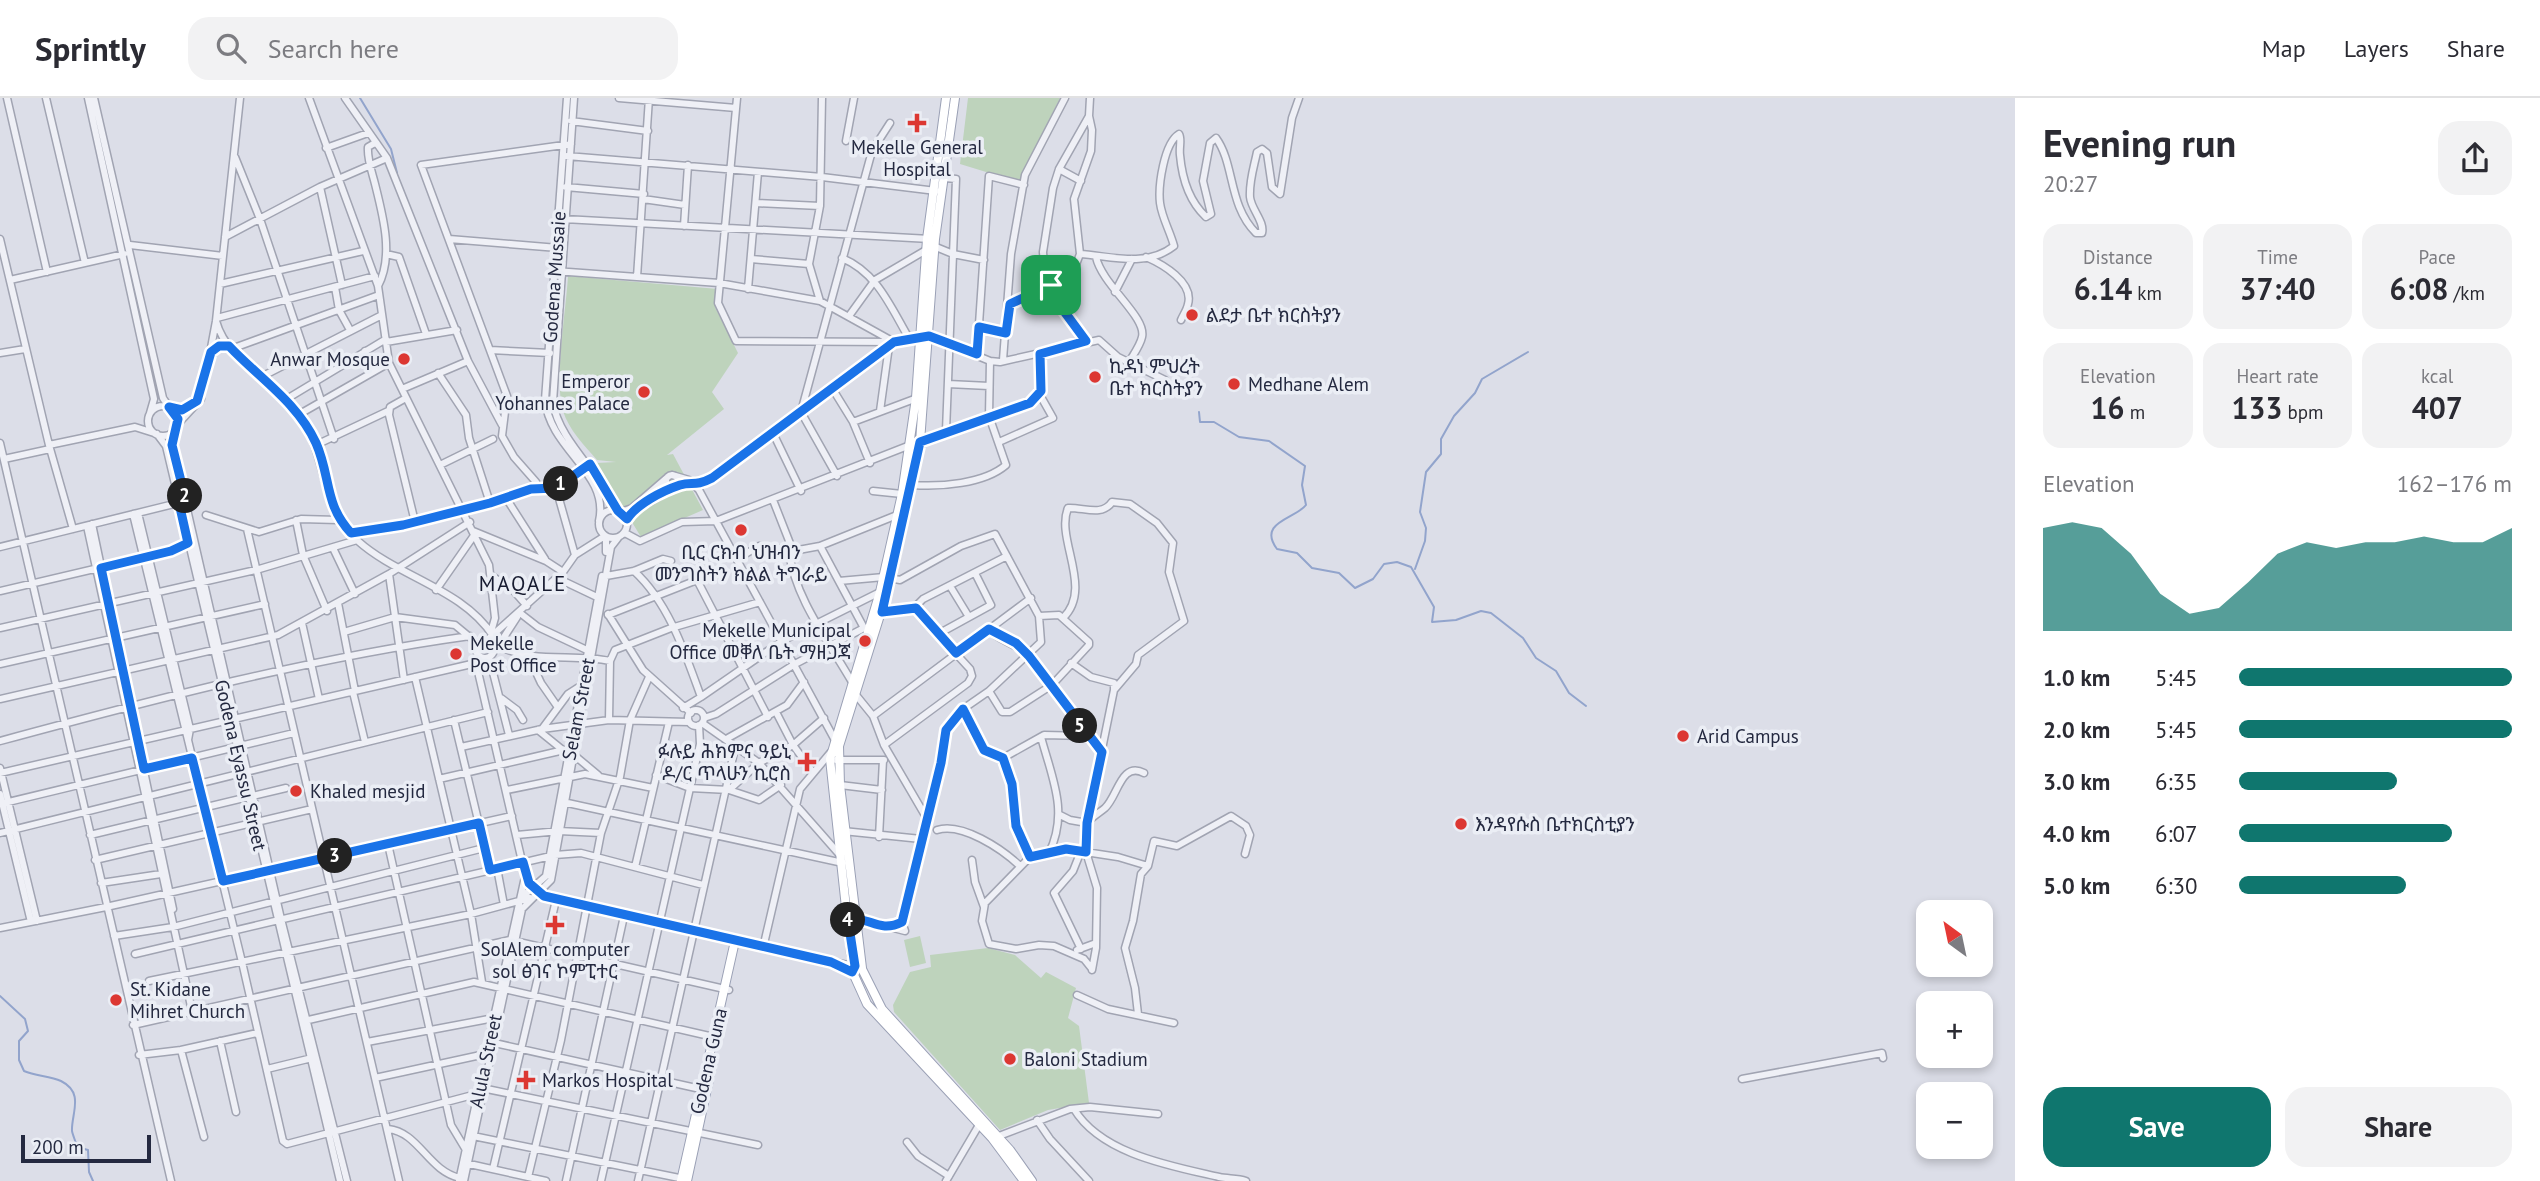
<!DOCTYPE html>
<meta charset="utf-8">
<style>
:root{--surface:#fff;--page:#f2f2f3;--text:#2b2b33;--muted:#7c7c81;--line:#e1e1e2;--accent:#0f766e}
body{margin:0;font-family:"PT Sans","Noto Sans Ethiopic",sans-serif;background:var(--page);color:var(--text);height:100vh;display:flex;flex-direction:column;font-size:26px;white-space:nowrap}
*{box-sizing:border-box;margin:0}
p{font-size:23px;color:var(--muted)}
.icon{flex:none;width:38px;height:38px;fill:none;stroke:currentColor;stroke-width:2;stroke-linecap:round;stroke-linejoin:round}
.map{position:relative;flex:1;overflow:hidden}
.details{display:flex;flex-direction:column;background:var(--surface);width:525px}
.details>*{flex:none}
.needle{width:46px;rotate:327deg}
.buttons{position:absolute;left:1916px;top:802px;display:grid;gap:14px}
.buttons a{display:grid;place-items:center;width:77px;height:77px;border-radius:14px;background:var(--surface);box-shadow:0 4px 10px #0003;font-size:35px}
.scale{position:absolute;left:21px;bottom:18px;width:130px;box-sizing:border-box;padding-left:7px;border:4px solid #242940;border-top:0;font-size:19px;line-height:24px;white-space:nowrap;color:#242940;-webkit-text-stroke:5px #ebeef5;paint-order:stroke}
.pin{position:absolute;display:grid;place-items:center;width:60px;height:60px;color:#fff;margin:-30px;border-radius:14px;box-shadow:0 4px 10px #0006}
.km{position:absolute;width:35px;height:35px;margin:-18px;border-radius:50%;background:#222;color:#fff;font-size:19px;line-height:35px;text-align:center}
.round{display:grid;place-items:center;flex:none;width:74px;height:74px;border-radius:21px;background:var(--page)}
.overview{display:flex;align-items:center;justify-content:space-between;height:119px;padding:0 28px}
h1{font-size:38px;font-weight:700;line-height:52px}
.stats{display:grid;grid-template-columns:repeat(3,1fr);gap:10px;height:119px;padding:7px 28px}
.stats div{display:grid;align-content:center;border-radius:18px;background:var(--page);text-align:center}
.stats b{font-size:30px;font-weight:700}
.stats small{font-size:19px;font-weight:400}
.stats p{font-size:19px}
.chart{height:196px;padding:14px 28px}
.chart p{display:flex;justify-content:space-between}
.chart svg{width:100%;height:126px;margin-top:7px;fill:var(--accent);opacity:.7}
.action{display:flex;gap:14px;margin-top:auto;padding:14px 28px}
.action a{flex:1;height:80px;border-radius:21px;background:var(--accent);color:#fff;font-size:28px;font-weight:700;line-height:80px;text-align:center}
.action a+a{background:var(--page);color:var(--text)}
ul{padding:0 28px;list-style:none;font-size:23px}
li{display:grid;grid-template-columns:112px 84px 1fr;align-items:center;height:52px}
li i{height:18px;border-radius:9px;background:var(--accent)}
header{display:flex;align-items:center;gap:42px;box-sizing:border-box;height:98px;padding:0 35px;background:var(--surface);border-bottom:2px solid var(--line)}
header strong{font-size:33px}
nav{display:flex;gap:38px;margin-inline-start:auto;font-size:24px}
.search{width:490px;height:63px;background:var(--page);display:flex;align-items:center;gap:18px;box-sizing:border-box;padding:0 24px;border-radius:21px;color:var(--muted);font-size:26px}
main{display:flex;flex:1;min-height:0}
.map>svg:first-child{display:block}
.green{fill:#bed3bc}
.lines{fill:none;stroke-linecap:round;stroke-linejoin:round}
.stream{stroke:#92a4cc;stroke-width:2}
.minor-casing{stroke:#a1a4b2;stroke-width:9}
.major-casing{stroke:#9aa0b5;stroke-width:10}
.minor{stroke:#eff0f6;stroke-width:6}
.major{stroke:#fff;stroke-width:8}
.route-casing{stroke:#fff;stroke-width:14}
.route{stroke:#1a73e8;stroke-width:9}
.poi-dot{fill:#dc3732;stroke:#ebeef5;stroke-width:2.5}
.labels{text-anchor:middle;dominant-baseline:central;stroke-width:7;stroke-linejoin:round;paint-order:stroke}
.poi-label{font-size:19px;fill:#242940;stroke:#ebeef5;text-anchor:start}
.street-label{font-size:19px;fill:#242940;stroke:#ebeef5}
.neighbourhood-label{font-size:21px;letter-spacing:2px;fill:#171b30;stroke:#ebeef5}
</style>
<header>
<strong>Sprintly</strong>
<div class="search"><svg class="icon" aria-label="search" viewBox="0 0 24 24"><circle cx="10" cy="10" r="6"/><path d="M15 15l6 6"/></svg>Search here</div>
<nav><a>Map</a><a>Layers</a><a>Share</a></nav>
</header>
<main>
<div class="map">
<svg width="2015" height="1083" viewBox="0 0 2015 1083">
<rect width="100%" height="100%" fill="#dcdee8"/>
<path class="green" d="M968,0h92l-41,84 -59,-18z
M568,178l150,13 -3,18 23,46 -26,39 12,17 -57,46 6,-1 30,56 -62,27 -45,-74 20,-1 -19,-2c-13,-15 -28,-30 -34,-49 -9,-32 3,-100 5,-135z
M920,838l6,27 -16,4 -6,-27z
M988,850l27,7 26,23 5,-6 30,16 -8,30 11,8 10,77 -41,7 -48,20 -106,-118 -1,-7 17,-33 21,-5 -1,-12z"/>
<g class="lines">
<path class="stream" d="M360,0l31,51 6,24
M1199,314l1,10h14l25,15 30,4 36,25 -3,19 4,20c-11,14 -49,17 -29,44l20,4 15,15 27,5 16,15 18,-9 11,-15 13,-2 14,5 23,40 -2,15 24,-2 25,-9 10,2 32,25 13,20 20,13 13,22 17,13
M1415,471l10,-28 1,-13 -6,-16 6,-40 15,-18v-15l13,-23 21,-23 7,-14 46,-27
M0,898l25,23 3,12 -9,10v19l5,11c12,5 26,5 37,10 24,12 10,33 11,50 1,5 4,11 5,16l11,3 1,22 4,9"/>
<g class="minor-casing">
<path id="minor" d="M7,0l40,174
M46,0l39,165
M88,0l66,301 -4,14
M94,0l69,300 6,9 18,1 10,-7 7,-18
M309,0l69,188 11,77 100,202 6,53 -4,14
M345,0l42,60 81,203 34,64
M567,0l-22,302c5,50 65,73 54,121
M574,0l-21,304c5,38 48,72 65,109
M619,0l117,10
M737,0l-19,205 18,38 158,1 35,-6 61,25 10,1 99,-22 19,17 47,23
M571,23l77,10
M846,43l8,-43
M375,45l-7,4c-1,12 4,25 7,37 8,32 19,72 3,102
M326,50l42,-15
M567,58l255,21 114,14
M235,59l25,62 74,220
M1059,71l22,12
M945,80l11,1 -10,252
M320,89l22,98
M566,89l78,7
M643,101l42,6
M756,105l64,3
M564,121l366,20
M684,128l4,-61
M225,139l95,-50 67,-29
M0,141l49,206 24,84
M449,141l109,9
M130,147l93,11
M936,149l17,7 31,6
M386,156l13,3 27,77
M1080,156c31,2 66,14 94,-8 -4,-15 -12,-28 -14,-43 -2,-17 4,-60 19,-69 3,5 0,13 1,21 2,23 9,46 26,62l5,-3 -8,-33 7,-38 6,-5c19,26 12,67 40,95h6c3,-11 -11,-24 -12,-36 -1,-16 4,-30 7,-45l5,-3 5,4 5,34 8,7 12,-76 7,-20
M1096,159c6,28 51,60 46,80 -2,9 -9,18 -13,25
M1146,159c16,7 48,25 42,47 -1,6 -5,11 -7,16
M842,160c36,15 49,50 68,82
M751,161l58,5
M555,173l164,12 101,18 74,41 -182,136 -17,8
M637,179l12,-179
M10,182l114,-26
M220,186l143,-33
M335,189l4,23 11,20
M748,191l10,-117
M1115,194l17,-33
M820,203l-11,-37 11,-58 2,-108
M1010,206l62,-29 8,-21 -6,-55 17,-48 1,-21 -3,-14
M849,218l26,-36 51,-30
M217,220l158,-42
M216,223c11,41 61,63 84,96 30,45 18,88 58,124 40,36 105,48 135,95
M979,229l27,6
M1086,243l-28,-38 -14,-37 -1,-14 10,-64 6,-19 30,-53 1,-18
M386,244l71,-12
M231,251l148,-54
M490,252l60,3
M365,253l10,19
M0,255l25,-4
M977,256l12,-178 35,9
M1003,262l8,-106 14,-79 40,-77
M438,275l28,42 3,23 21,65
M261,279l121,-62
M948,286l41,2
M204,287l12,-64 24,-223
M832,290l21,34 17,41
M402,291l66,-28
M406,300l-16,9 -1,8 26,107
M285,302l101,-61
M148 323a15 15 0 1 1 30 0a15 15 0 1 1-30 0Z
M880,313l9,-65
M298,317l91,-52
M853,324l64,-24
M177,327l24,-26
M176,330l-3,20 108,471 66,262
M773,335l28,58
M157,336l9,12 174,735
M999,344l54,-24 -13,-23
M0,345l171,738
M49,347l86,-18 19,6
M316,347l72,-34
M4,361l46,-10
M440,367l53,-26
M666 383a6 6 0 1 1 12 0a6 6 0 1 1-12 0Z
M672,377l17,5 10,10 137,252
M837,378l-36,-64 71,-261 18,-28
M536,384l-22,-25 -12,-21 5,-40 -86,-231 150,-21
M912,387c28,2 72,-1 94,-20l-17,-49 1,-55
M556,390l19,67
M873,393l29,3
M506,400l39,61
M773,402l20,51
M599 426a14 14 0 1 1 28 0a14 14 0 1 1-28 0Z
M621,414l11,-4 37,-32
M632,414l42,-24
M206,417l53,17 42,-13 37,1
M296,422l7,35 24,56
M92,426l81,385
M87,428l105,485
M247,431l152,652
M473,433l73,30 17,11
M351,435l52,-8 87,-22 41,-14 25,-1 29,-20
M625,435l15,8 42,-19 34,-1 230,-90 84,-28 11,-12 -1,-37
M606,439v15
M820,448l44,82
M0,449l182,-45
M333,450l22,46
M789,453c5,46 40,91 63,131
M737,461l22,-13 34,5 27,-5 77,-31
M634,473c35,32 51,82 67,126l-18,11
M389,476l15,106
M492,478l22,15 13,15
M606,478l28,-5 29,-12 8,2
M557,480l42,20
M839,483l45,-4 16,3 61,-34 34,-12 44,82 2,26 -52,49 -26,18 -17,21 -5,33 -39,159 3,9
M950,488l19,31
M436,492l39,-56
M0,493l171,-40 17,-8
M338,505l17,88
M882,514l32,-4 9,-9 84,-43
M520,515l18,14 53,25
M608,516l35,56 48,43
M608,517l89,-35 71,137
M1063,520c31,-30 -8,-79 5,-110 15,-1 34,9 44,-6l18,2 27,19 16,20 -4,29 15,49 -46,34 -2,9 -22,26 -27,133 -1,29 11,36 -1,60 -4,22
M302,525l17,76
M0,530l256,-58 101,-30
M989,532c9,10 28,14 40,26l73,96
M344,534l51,-15 60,8 23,19
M940,535l51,-28 -16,-32
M476 551a9 9 0 1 1 18 0a9 9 0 1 1-18 0Z
M486,543l77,-69 12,-17 30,-19
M499,548c35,18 74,7 111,15
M497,550l20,-31
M528,557l13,28 16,23
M489,559l20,78
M476,565l48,207 10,20 22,10 179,41
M1071,565l20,14 23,6v6
M0,566l265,-60
M415,579l56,237 11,68
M989,593l13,21h8l42,-27 37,-40v-3l-30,-27 -20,1
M353,594l12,50
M856,597l17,21 11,29 42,72
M701,599l81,-56 98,-49
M501,600l16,12 6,10
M0,601l278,-64 111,-61 81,-52
M963,611l21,41 19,8 9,26 4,42 14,31
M688 620a8 8 0 1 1 16 0a8 8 0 1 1-16 0Z
M776,614l17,33 19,26
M873,618l158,-118
M704,620l12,-4 79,-50 69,-36 9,2
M454,622l36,150
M609,622l1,-59 5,-11 56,-22 89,-26
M702,625l57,40 80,91
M542,631l26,-35 14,-9
M538,632l26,21
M1041,639c11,41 28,75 8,116
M728,640l59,-33 17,-23
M188,642l2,-11 -52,-216 -5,1 109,448 41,179 4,3 182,-48 13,1
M0,643c155,-42 311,-83 470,-105
M884,647l84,-62 4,-7 -2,-7 -56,-61
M461,649l81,-18 67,-9 80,2
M574,657l24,20
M1003,660l41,-23 43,1
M836,662h48
M0,670l37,153
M0,675l476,-110 4,-6
M656,677l34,13 39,2 30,-27 34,-18 31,-27
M439,681l125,-29
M840,687l42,5
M507,692l78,-16 68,14
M729,692l30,10 22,-15
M0,696l31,128
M563,704l280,61
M0,706l294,-71
M1060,717l10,5 17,3c6,-7 12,-10 18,-15 13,-12 16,-47 39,-35
M937,732c25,-8 65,19 83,36
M843,733l78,8
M0,735l488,-121
M90,737l196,-47
M517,737l42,-4 42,2
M879,739l4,-77
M388,746l63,281 18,30
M1081,753l-8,20 -19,22 27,56
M95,762l217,-51
M972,762l3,22 9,25
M1148,768l6,-25 23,5 54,-30 15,10 4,9 -5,19
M635,769l34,-145
M497,770l7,37
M101,785l60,-9
M521,800l25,-22 56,-300
M848,822l7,-2 50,13
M0,830l106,-21 406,-91
M114,838l59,-9 311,-79
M763,850l37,-159 31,-37
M1077,852l19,-7
M135,856l420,-99 26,-2 122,32
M1092,871l-8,-10 -30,-13 -15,-1 -23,4 -27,-5 -7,-23 3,-18 45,-46 36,-8 52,8 30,9 -7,8 -8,47 -8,27 10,40 3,26
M149,883l322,-67 59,-16
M1077,897l31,14 66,14
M304,923l170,-39 244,56
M133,927l377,-85 219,50
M220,943l16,71
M367,944l127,-24
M490,944l215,48
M181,952l23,87
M139,957l42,-5 76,-17
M485,960l40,-181
M267,971l45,-11
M375,980l115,-25
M1742,981l140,-26 1,5
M482,990l276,57
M1074,1011c27,45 97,57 145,68 9,2 18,1 27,4
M1037,1022l13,19 39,42
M388,1031c31,3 40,42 72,49
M473,1038l211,43
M999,1038l71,-27 20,-2 68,7
M907,1044l11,14 31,20
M465,1065l81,18
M493,1071l63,-269
M528,1079l33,-137 40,-207 19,-56 10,-57 19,-43
M459,1083l23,-106
M464,1083l58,-272 29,-29 60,-333 7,-9
M566,1083l58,-265
M601,1083l99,-437 -1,-19
M638,1083l97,-433
M946,1083l33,-56"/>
</g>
<g class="major-casing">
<path id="major" d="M855,868l-4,-12 -21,-195 50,-167 22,-98 14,-96 11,-159 19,-141
M862,870l-22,-183 -1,-39 52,-166 29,-138 15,-203 20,-141
M862,871l20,40 128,141 22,31
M853,875l14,31 125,134 32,43
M681,1083l54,-240 119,26
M687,1083l26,-120"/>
</g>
<use href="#minor" class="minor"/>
<use href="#major" class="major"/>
</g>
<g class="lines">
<g class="route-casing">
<path id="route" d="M1051,187l7,18 28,38 -46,13 1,37 -11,12 -110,39 -38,170 34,-4 40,45 33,-24 27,14 13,13 73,96 -15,71 -1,29 -20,-3 -36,8 -14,-31 -4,-42 -9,-26 -19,-8 -21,-41 -17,21 -5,33 -39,159c-24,12 -33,-7 -54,-2l7,46 -3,6 -21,-10 -287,-66 -15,-13 -6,-21 -33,8 -11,-47 -256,58 -31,-123 -48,11 -43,-201 70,-17 17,-8 -9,-40 7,-2 -14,-56 6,-26 -9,-12 13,3 15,-9 14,-49 8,-6h10c30,32 68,56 87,97 15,34 8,61 35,90l52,-8 87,-22 41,-14 25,-1 34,-24 28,47 9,8c10,-15 35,-28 53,-34 12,-4 15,2 32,-7l182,-136 35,-6 48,18 2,-27 27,6 4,-29z"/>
</g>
<use href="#route" class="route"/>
</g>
<g class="poi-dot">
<path d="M913.5 14.5h7v7h7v7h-7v7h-7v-7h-7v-7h7z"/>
<circle cx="1192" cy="217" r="7"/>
<circle cx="404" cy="261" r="7"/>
<circle cx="1095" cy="279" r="7"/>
<circle cx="1234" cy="286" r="7"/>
<circle cx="644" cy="294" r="7"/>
<circle cx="741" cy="432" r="7"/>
<circle cx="865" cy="543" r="7"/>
<circle cx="456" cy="556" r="7"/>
<circle cx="1683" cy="638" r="7"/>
<path d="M803.5 653.5h7v7h7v7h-7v7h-7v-7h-7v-7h7z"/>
<circle cx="296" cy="693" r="7"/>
<circle cx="1461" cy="726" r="7"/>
<path d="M551.5 816.5h7v7h7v7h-7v7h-7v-7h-7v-7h7z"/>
<circle cx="116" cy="902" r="7"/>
<circle cx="1010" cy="961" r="7"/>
<path d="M522.5 971.5h7v7h7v7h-7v7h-7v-7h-7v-7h7z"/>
</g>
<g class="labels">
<g class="poi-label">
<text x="917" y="49" text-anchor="middle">Mekelle General<tspan x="917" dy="22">Hospital</tspan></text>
<text x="1206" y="217">ልደታ ቤተ ክርስትያን</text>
<text x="390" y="261" text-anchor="end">Anwar Mosque</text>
<text x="1109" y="268">ኪዳነ ምህረት<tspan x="1109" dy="22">ቤተ ክርስትያን</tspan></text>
<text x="630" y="283" text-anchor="end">Emperor<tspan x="630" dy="22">Yohannes Palace</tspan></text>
<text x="1248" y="286">Medhane Alem</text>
<text x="741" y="454" text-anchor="middle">ቢር ርክብ ህዝብን<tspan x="741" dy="22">መንግስትን ክልል ትግራይ</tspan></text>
<text x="851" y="532" text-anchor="end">Mekelle Municipal<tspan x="851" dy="22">Office መቐለ ቤት ማዘጋጃ</tspan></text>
<text x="470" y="545">Mekelle<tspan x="470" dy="22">Post Office</tspan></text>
<text x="1697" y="638">Arid Campus</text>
<text x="791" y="653" text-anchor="end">ፉሉይ ሕክምና ዓይኒ<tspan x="791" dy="22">ዶ/ር ጥላሁን ኪሮስ</tspan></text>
<text x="310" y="693">Khaled mesjid</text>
<text x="1475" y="726">እንዳየሱስ ቤተክርስቲያን</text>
<text x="555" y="851" text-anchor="middle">SolAlem computer<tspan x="555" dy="22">sol ፅገና ኮምፒተር</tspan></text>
<text x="130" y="891">St. Kidane<tspan x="130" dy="22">Mihret Church</tspan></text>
<text x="1024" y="961">Baloni Stadium</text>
<text x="542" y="982">Markos Hospital</text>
</g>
<g class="street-label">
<text transform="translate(554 179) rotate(-86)">Godena Mussaie</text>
<text transform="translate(578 611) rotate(-79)">Selam Street</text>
<text transform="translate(241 667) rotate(77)">Godena Eyassu Street</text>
<text transform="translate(485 963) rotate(-78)">Alula Street</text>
<text transform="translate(708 963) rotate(-77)">Godena Guna</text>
</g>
<g class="neighbourhood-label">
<text x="523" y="485">MAQALE</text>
</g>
</g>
</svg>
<div class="buttons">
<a><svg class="needle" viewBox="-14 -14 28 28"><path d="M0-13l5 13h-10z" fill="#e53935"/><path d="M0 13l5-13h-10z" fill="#7c7c81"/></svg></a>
<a>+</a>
<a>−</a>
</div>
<div class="scale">200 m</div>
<div class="pin" style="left:1051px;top:187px;background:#1e9e55"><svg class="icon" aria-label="arrive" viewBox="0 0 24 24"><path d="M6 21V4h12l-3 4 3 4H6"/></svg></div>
<b class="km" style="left:561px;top:386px">1</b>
<b class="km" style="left:185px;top:398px">2</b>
<b class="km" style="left:335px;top:758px">3</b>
<b class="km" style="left:848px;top:822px">4</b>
<b class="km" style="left:1080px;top:628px">5</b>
</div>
<section class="details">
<div class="overview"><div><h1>Evening run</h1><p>20:27</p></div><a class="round"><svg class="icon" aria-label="share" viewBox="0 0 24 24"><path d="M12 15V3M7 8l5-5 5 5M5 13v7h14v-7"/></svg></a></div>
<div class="stats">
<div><p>Distance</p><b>6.14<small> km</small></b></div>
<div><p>Time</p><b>37:40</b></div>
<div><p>Pace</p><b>6:08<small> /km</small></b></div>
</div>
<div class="stats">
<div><p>Elevation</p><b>16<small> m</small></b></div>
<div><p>Heart rate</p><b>133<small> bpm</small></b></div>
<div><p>kcal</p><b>407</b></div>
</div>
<div class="chart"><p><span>Elevation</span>162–176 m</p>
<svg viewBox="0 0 160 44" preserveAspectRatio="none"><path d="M0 44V8L10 6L20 8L30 17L40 31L50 38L60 36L70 27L80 17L90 13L100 15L110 13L120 13L130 11L140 13L150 13L160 8V44z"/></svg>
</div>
<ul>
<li><b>1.0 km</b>5:45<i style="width:100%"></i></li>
<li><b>2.0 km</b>5:45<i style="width:100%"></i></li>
<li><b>3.0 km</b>6:35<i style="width:58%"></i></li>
<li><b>4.0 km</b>6:07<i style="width:78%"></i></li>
<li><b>5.0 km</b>6:30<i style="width:61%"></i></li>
</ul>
<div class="action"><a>Save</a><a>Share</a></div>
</section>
</main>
